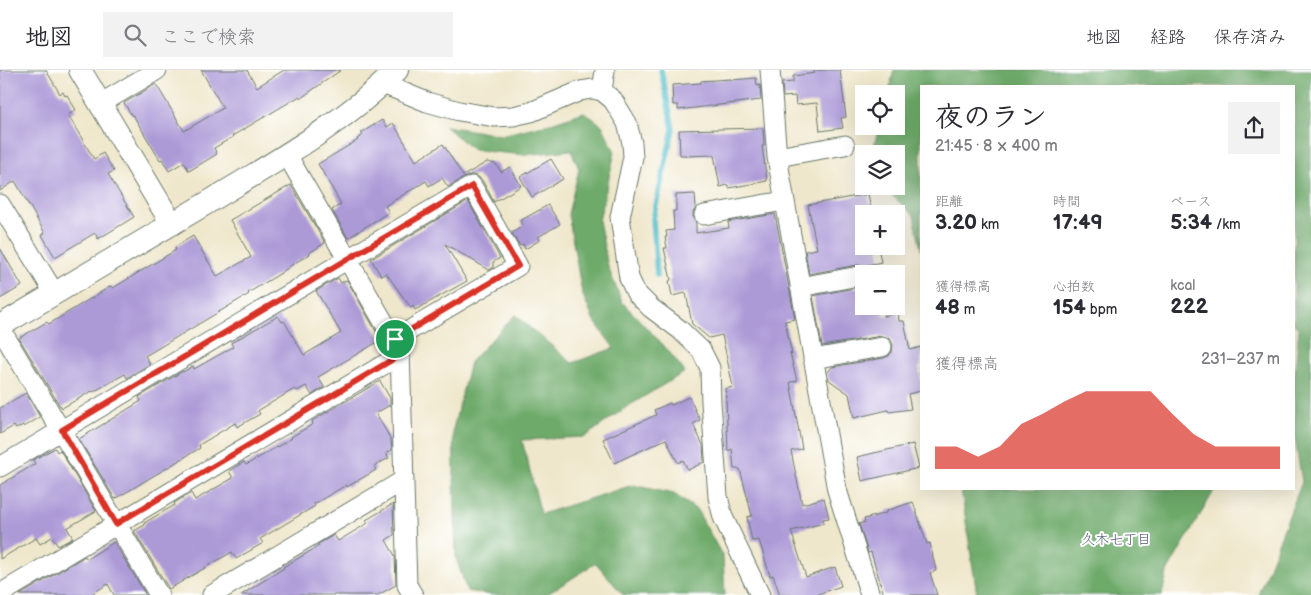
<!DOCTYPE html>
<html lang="ja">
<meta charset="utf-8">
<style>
:root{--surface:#fff;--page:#f2f2f3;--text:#2b2b33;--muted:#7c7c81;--line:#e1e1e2;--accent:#d93025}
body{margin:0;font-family:"Balsamiq Sans","Klee One",sans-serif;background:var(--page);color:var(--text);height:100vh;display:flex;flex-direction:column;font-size:19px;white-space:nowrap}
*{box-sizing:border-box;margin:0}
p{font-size:16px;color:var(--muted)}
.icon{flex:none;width:28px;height:28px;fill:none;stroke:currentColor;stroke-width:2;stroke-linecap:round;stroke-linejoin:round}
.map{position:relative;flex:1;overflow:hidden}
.panel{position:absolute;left:920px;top:15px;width:375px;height:405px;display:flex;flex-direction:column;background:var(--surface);border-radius:0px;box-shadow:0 5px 20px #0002}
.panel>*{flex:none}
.fabs{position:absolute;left:855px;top:15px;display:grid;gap:10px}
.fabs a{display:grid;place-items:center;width:50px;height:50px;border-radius:0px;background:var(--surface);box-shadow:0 5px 20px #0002;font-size:25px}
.pin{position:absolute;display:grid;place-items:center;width:42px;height:42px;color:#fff;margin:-21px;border:2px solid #fff;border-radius:50%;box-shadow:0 1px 5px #0007}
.round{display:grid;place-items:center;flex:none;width:52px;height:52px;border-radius:0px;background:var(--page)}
.headline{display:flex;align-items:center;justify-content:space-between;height:85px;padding:0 15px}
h1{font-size:28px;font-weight:600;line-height:38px}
.stats{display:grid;grid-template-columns:repeat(3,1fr);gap:8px;height:85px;padding:5px 15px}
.stats div{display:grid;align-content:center}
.stats b{font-size:21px;font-weight:600}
.stats small{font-size:14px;font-weight:400}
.stats p{font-size:14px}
.chart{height:140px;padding:10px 15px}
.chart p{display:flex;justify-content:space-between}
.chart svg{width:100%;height:90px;margin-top:5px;fill:var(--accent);opacity:.7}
header{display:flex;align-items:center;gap:30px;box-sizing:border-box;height:70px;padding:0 25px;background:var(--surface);border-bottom:1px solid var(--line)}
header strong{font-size:24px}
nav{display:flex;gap:28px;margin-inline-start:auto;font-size:18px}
.search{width:350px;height:45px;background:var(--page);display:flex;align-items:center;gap:12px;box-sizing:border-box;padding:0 18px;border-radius:0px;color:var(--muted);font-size:19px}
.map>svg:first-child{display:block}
.forest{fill:#6eaa6a;stroke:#46744f}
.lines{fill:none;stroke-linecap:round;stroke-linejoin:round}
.stream{stroke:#51bdcb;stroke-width:5.5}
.building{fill:#ac9ad7}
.minor-casing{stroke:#687869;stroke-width:21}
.tertiary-casing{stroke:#687869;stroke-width:24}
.minor{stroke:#fff;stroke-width:19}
.tertiary{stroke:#fff;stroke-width:22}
.route-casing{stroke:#fff;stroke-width:10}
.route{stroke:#d93025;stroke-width:6}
.labels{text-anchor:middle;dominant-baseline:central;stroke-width:4;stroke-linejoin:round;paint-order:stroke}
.neighbourhood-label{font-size:14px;fill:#505e6d;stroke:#fff}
</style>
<header>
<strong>地図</strong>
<div class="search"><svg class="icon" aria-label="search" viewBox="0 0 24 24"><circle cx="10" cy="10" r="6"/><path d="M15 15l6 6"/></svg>ここで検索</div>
<nav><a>地図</a><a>経路</a><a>保存済み</a></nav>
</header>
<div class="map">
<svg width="1311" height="525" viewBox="0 0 1311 525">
<rect width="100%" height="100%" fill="#fff"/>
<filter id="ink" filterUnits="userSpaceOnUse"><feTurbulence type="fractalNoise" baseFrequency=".02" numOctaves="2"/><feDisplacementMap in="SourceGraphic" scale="10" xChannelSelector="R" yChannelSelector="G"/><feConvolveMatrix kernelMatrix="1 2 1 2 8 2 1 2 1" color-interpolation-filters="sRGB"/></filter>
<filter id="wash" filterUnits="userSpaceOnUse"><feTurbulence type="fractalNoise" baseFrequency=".0096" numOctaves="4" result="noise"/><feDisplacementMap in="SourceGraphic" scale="20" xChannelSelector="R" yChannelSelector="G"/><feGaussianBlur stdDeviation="1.12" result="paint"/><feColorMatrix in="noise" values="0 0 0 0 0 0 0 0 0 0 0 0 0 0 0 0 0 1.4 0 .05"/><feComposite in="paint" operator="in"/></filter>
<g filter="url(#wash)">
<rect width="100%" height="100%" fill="#efe7cb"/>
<path class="forest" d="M894,0h417v525h-53l44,-113 -8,-49v-52l5,-53 -5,-4v-238h-373v164l-7,-34 -32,-30h14v-32h-24l7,-28h17v-32h-8z
M584,42l18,13 13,27 -16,68 9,47 14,35 44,46 19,24 -60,36 -40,29 -63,3 19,74 92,-29 41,9 23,16 26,47 2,38h-102l-27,-32 -50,32h-54l-25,-4 -11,-33 -3,-129 17,-67 45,-47 57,48 42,-15 -21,-29 -11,-26 -14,-79 11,-45 -8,-19 -46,5 -52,-5 -28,-24 56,9 47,-11z
M961,419h254l-48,83 -5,23h-185z"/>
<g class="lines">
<path class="stream" d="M657,205l-4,-56 20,-90 -12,-59"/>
</g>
<g id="blocks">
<path class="building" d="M0,0h46l14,24 3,-2 2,4 2,-1 9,15 -8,5 26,44 9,-6 11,18 -6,3 26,43 -36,22 -3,-6 -40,24 -13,-22 3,-2 -30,-52 -15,10z
M201,0h46l10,17 27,-17h57l-40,28 -1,-2 -68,40 1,1 -19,11 3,6 -28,17 -5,-9 -15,9 -7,-12 -2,1 -27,-45 -1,1 -8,-13 32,-19 28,47 39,-23z
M814,0h26l6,47 -5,1 2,10 -23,3 -3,-28 -21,2 -1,-9 -12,1 -1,-14 11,-1v-6l22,-3z
M756,8l1,8 3,-1 1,15 -83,10v-5h-5l-1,-20 29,-2v-2l30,-2v1z
M382,50l5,7 6,-4 23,38 27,-17 20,32 24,-14 9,2 5,8 9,-5 11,19 -27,16 -12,-22 -5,-4 -6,-1 -4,1 -19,11 -6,-9 -13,8 -3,-5 -41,25 4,6 -41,26 -16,-28 9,-6 -23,-40 40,-24 -1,-1 6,-4 -2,-2z
M763,58l1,18h-2l5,35 -38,7 -1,-3 -8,2 -6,-32 -28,1v-1h-6l-1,-25z
M551,89l12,20 -31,18 -12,-20z
M291,115l34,58 -16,10 1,1 -17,10 -12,9 -33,20 1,1 -104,62 5,8 -23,14 -2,-4 -32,18 -1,-1 -30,17 -1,-2h-1l-41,-68 28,-16 2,2 62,-38 2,2 63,-38 -1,-3 18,-11 24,40 34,-19 -21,-37z
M695,124l1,14 -3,4v4l3,7v10l33,-5 -1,-6 47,-8 20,105 -10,2 7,34 -2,-2 7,28 -7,1 12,67 -11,2 11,53 22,-6 5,20 -6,1 1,4 -33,8 15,46 29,-10 6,19 -26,9h-35l-7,-20 -3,1 -11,-36 -7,1 -5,-24 5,-1 -12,-47h-6l-2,-20 -4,2 -2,-53h1l-2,-9 8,-2 -11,-52 -13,3 -17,-14 -6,-31 -14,3 -3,-15 2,-1 -7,-32h3l-2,-11h2l-1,-6 8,-1 -1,-19h3v-16z
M868,124l4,20h-8v32h14l3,16 -17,4 -7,-1 -48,9 -4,-23 12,-2 -9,-44z
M468,131l32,57 -7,4v6l-4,2 -44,-26 22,37 -52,29 -2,-4 -2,2 -25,-35 -5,3 -10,-17z
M548,135l12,19 -22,13 2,3 -15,9 -2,-5 -3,2 -8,-13 11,-7 -3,-5z
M0,178l22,38 -22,13z
M338,208l3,5 6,-3 34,60 -63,37 6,10 -12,8 -6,-9 -9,5 -2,-2 -4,2 -32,19 -1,1 2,3 -23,13 -2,-4 -36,22 1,3 -85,51 -36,-60 62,-38 -2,-4 44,-26v1l10,-6 1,3 39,-22 -2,-4 47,-27 4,6 2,-1 20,34 37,-22 -25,-42z
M864,216v26l23,-4 -4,8 15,-3 1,8h5l6,29 11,-3v19l-2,1 2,15v9l-13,3 3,15 -22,3 -1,-2 -34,8 -5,-24 -20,-14 -2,-7 5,-6 52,-9 5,-2 3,-5 1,-6 -2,-5 -5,-3 -5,-1 -59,10 -9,-50z
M380,311l10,17v7l-14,8 15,27 1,10 -6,3 3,5 -15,8 2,4 -29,17 -1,-2 -32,19 1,2 -55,33 3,4 -27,16 -4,-7 -63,37 -35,-58 11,-6 -1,-2 31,-18 -1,-2 17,-10 4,7 38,-22 -4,-7 15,-9 2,3 46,-27 -1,-1 22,-13 -1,-3z
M26,323l14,24 -16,10 -1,-2 -7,4 -2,-3 -14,8v-26z
M689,327l11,23 -7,4 10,21 1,17 -16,8 -5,-10 -5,3 -12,-24 -52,24 -11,-24 53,-24 -2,-5 16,-7 1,2z
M913,374l6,24 -57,13 -5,-24z
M55,378l2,4 3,-2 36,61 -29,17 6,10 -15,8 -6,-9 -12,7 -4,-6 -36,21v-74l35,-21 -2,-4z
M913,432l14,42 3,-1 6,28 -6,2 7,22h-53l-13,-43 -3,1 -9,-29 6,-2 -1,-3 22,-6v-2z
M393,434l1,31 -8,5 9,16 1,29 -18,10h-137l43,-27 -1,-1 36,-21 -1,-2 16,-9 4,6 30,-18 -2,-3z
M114,472l32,53h-32l-6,-11 -18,11h-70l65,-39 2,3z"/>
</g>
</g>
<g filter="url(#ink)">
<use href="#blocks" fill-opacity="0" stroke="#687869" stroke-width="1"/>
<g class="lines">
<g class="minor-casing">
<path id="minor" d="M770,0l7,87 60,333 33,105
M383,14l44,18 32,9 35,6 19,-1 18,-4 49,-21 12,-2 10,2 11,9 14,23 5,20 1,14 -13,60 9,61 7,15 15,15 28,21 22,21 9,18 1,34 7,95 5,20 37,78
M602,21l3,-21
M100,34l57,-34
M287,85l113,195 7,235 6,10
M777,87l68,-12
M0,134l55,90
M704,145l80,-14
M800,217l59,-11
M0,258l159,267
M813,289l69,-12
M0,397l348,-208 124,-73 46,80 -123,73
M0,524l400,-239
M212,525l192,-115"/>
</g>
<g class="tertiary-casing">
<path id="tertiary" d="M80,0l92,154
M0,256c71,-42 141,-84 212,-126 64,-39 131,-76 185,-130"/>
</g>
<use href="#minor" class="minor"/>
<use href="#tertiary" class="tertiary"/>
</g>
</g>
<g class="lines" filter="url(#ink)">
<g class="route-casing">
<path id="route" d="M472,116l46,80 -123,73 5,11v5l-284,169 -54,-94 286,-171z"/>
</g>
<use href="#route" class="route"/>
</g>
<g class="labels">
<g class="neighbourhood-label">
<text x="1116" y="469">久木七丁目</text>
</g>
</g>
</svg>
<div class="fabs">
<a><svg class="icon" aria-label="locate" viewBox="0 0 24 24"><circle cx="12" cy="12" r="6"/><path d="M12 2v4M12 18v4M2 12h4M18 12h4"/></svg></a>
<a><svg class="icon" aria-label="layers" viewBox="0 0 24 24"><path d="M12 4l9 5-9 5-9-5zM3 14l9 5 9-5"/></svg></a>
<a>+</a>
<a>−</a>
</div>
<div class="pin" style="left:395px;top:269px;background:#1e9e55"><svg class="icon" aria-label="arrive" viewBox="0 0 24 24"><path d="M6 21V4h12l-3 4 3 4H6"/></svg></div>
<section class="panel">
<div class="headline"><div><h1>夜のラン</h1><p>21:45 · 8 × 400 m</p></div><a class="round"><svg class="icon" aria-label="share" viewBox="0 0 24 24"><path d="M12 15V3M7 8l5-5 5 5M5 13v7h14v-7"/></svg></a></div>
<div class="stats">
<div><p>距離</p><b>3.20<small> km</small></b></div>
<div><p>時間</p><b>17:49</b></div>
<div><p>ペース</p><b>5:34<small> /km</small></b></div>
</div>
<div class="stats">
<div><p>獲得標高</p><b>48<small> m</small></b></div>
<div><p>心拍数</p><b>154<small> bpm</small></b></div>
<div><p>kcal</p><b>222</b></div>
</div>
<div class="chart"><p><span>獲得標高</span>231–237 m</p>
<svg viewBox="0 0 160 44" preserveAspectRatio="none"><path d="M0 44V33L10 33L20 38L30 33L40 22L50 17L60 11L70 6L80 6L90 6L100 6L110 17L120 27L130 33L140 33L150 33L160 33V44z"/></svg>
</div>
</section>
</div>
